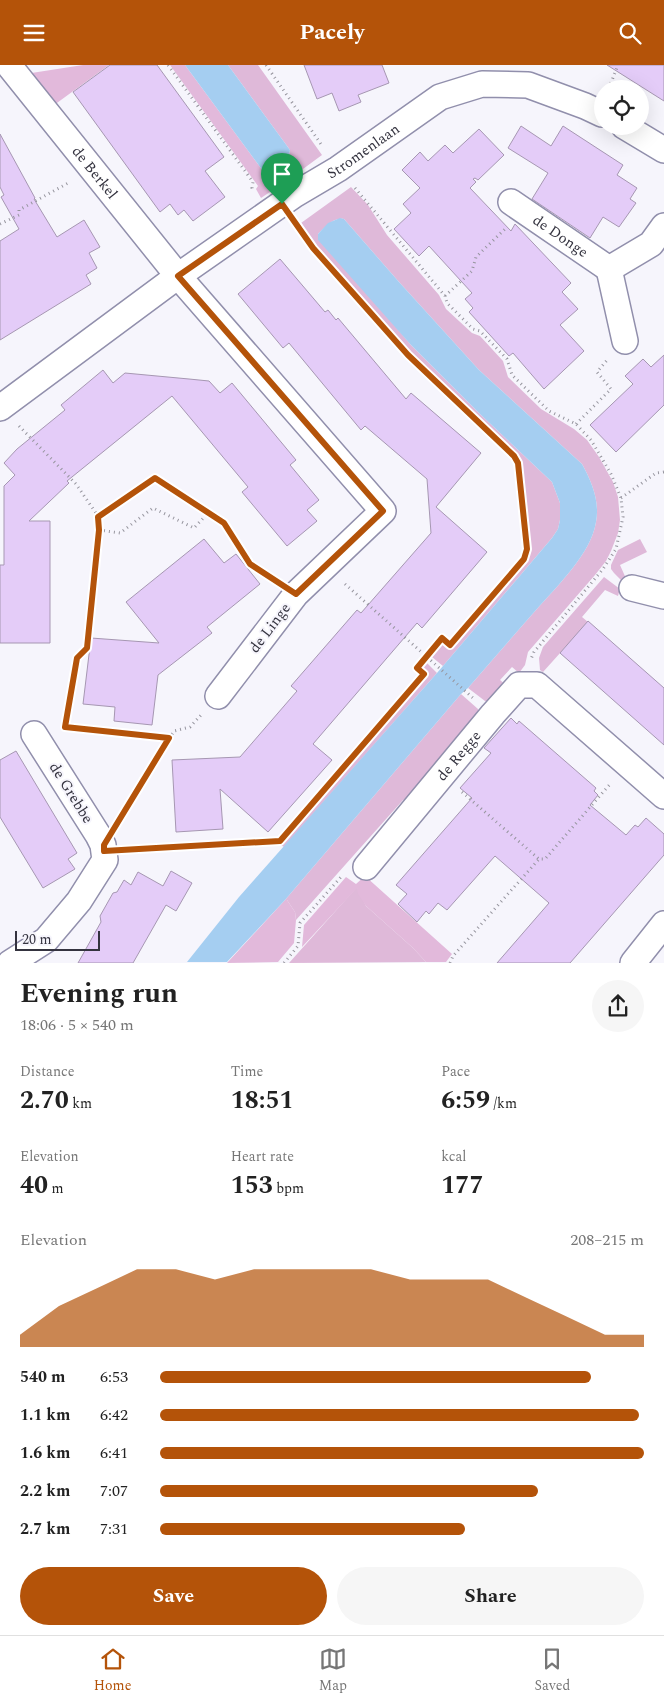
<!DOCTYPE html>
<meta charset="utf-8">
<style>
:root{--surface:#fff;--page:#f6f6f6;--text:#222;--muted:#767676;--line:#e0e0e0;--accent:#b45309}
body{margin:0;font-family:Spectral,serif;background:var(--page);color:var(--text);height:100vh;display:flex;flex-direction:column;font-size:19px;white-space:nowrap}
*{box-sizing:border-box;margin:0}
p{font-size:16px;color:var(--muted)}
.icon{flex:none;width:28px;height:28px;fill:none;stroke:currentColor;stroke-width:2;stroke-linecap:round;stroke-linejoin:round}
.map{position:relative;height:898px;overflow:hidden}
.details{display:flex;flex-direction:column;background:var(--surface);flex:1}
.details>*{flex:none}
.buttons{position:absolute;left:594px;top:15px;display:grid;gap:10px}
.buttons a{display:grid;place-items:center;width:55px;height:55px;border-radius:50%;background:var(--surface);box-shadow:0 5px 20px #0002;font-size:25px}
.scale{position:absolute;left:15px;bottom:12px;width:85px;box-sizing:border-box;padding-left:5px;border:2px solid #34333f;border-top:0;font-size:14px;line-height:18px;white-space:nowrap;color:#34333f;-webkit-text-stroke:4px #f6f5fc;paint-order:stroke}
.pin{position:absolute;display:grid;place-items:center;width:42px;height:42px;color:#fff;margin:-51px -21px;border-radius:50% 50% 50% 0;rotate:-45deg;box-shadow:0 0 5px #0007}
.pin .icon{rotate:45deg}
.round{display:grid;place-items:center;flex:none;width:52px;height:52px;border-radius:26px;background:var(--page)}
.overview{display:flex;align-items:center;justify-content:space-between;height:85px;padding:0 20px}
h1{font-size:28px;font-weight:700;line-height:38px}
.figures{display:grid;grid-template-columns:repeat(3,1fr);gap:8px;height:85px;padding:5px 20px}
.figures div{display:grid;align-content:center}
.figures b{font-size:25px;font-weight:700}
.figures small{font-size:14px;font-weight:400}
.figures p{font-size:14px}
.chart{height:140px;padding:10px 20px}
.chart p{display:flex;justify-content:space-between}
.chart svg{width:100%;height:90px;margin-top:5px;fill:var(--accent);opacity:.7}
.action{display:flex;gap:10px;margin-top:auto;padding:10px 20px}
.action a{flex:1;height:58px;border-radius:30px;background:var(--accent);color:#fff;font-size:20px;font-weight:700;line-height:58px;text-align:center}
.action a+a{background:var(--page);color:var(--text)}
ul{padding:0 20px;list-style:none;font-size:16px}
li{display:grid;grid-template-columns:80px 60px 1fr;align-items:center;height:38px}
li i{height:12px;border-radius:6px;background:var(--accent)}
header{display:flex;justify-content:space-between;align-items:center;height:65px;padding:0 20px;background:var(--accent);color:#fff;font-size:22px;font-weight:700}
.tabs{display:flex;justify-content:space-around;align-items:center;height:70px;border-top:1px solid var(--line);background:var(--surface);font-size:14px;color:var(--muted)}
.tabs a{display:grid;justify-items:center;gap:2px}
.tabs .current{color:var(--accent)}
.map>svg:first-child{display:block}
.green{fill:#dfb9d9}
.forest{fill:#e2b9db}
.water{fill:#a5cef1}
.building{fill:#e4ccf8;stroke:#a697b2}
.lines{fill:none;stroke-linecap:round;stroke-linejoin:round}
.street-casing{stroke:#918fac;stroke-width:28}
.path{stroke:#96959e;stroke-width:3;stroke-dasharray:1 4;stroke-linecap:butt}
.street{stroke:#fff;stroke-width:25}
.route-casing{stroke:#fff;stroke-width:10}
.route{stroke:#b45309;stroke-width:6}
.labels{text-anchor:middle;dominant-baseline:central;stroke-width:4;stroke-linejoin:round;paint-order:stroke}
.street-label{font-size:15px;fill:#34333f;stroke:#f6f5fc}
</style>
<header><svg class="icon" aria-label="menu" viewBox="0 0 24 24"><path d="M4 6h16M4 12h16M4 18h16"/></svg>Pacely<svg class="icon" aria-label="search" viewBox="0 0 24 24"><circle cx="10" cy="10" r="6"/><path d="M15 15l6 6"/></svg></header>
<div class="map">
<svg width="664" height="898" viewBox="0 0 664 898">
<rect width="100%" height="100%" fill="#f6f5fc"/>
<path class="green" d="M228,0h30l64,90 -34,25 -12,-15 13,-10 1,-5z
M351,122l17,18 19,30 52,60 7,14 26,24 8,3 23,25 5,16 33,32 33,20 13,11 12,17 14,25 5,15 2,23 -2,13 -7,18 -5,10 -11,14 -67,77 -3,13 -6,8 -7,-6 -12,13 7,6 -18,16 -4,-1 -17,-13c23,-26 45,-52 68,-78 21,-24 55,-56 60,-88 4,-20 -4,-40 -14,-58l-103,-94 -80,-88 -55,-63c-11,-2 -19,8 -26,15l93,111 69,69 72,68 8,21v17l-2,9 -6,9 -109,128 -11,-9 10,-13 8,6 79,-94 -10,-95 -4,-7 -112,-108 -85,-98 -17,-25z
M640,474l7,13 -27,13 8,18 -2,2 -12,-12 -3,-4v-4l7,-15z
M604,512l16,12 -2,7 -13,-6 -23,27 6,5 -45,50 -3,-2 -1,-12 4,-11z
M426,597l11,11 -153,174 -3,-2 147,-171 -7,-6z
M461,629l17,15 1,5 -72,85 -4,1 -107,120 -1,-8 -8,-12h-2z
M357,822l9,19 47,42 13,14 -137,1z"/>
<path class="forest" d="M83,0h26l-59,43 -25,-34z
M170,0h15l78,106h2l11,-6 12,15 -27,18 -5,-9 2,-3z
M365,811l87,78 -6,8h-20l-13,-14 -47,-42 -8,-12 -1,-6 -55,59 2,-22 42,-48 10,7z
M285,835h2l8,12 1,8 -2,23 -16,19 -51,1z"/>
<path class="water" d="M185,0h43l62,85 -1,5 -24,16h-2z
M340,153l4,1 55,63 80,88 103,94c10,18 18,38 14,58 -5,32 -39,64 -60,88 -23,26 -45,52 -68,78l-7,6 -176,206 -58,62h-40l52,-65 198,-224 115,-135 6,-9 2,-9v-17l-8,-21 -72,-68 -69,-69 -93,-105v-6l10,-11z"/>
<path class="building" d="M110,0h47l67,92 -19,14 20,26 -32,24 -9,-11 -6,5 -8,-11 -10,8 -87,-120z
M304,0h78l7,18 -31,12 3,7 -22,9 -7,-18 -15,6z
M607,0h57v36z
M521,61l30,20 12,-20 60,39 -6,10 20,13 -7,11 6,4 -17,24 -16,-10 -13,21 -58,-39 16,-26 -40,-25z
M479,64l25,26 -26,25 -3,-2 -2,1 3,3 -6,6 41,43 4,-7 56,59 -9,9 16,17 -18,16 24,26 -40,38 -31,-36 -4,3 -40,-44 4,-4 -8,-9 7,-6 -43,-47 -10,10 -25,-27 17,-16 -8,-9 17,-16 -18,-18 18,-18 8,9 17,-16 8,8z
M0,69l35,64 -1,1 23,38 27,-17 16,27 -11,6 8,15 -11,7 5,9 -91,56v-99l19,-12 -18,-32 3,-2 -4,-8z
M280,194l45,53 3,-2 8,10 2,-2 68,81 5,-6 70,60 -45,54 51,45 -65,76 -5,-5 -104,121 19,16 -64,72 -48,-43 3,40 -47,3 -4,-72 68,-3 57,-66 -6,-5 66,-76 4,3 70,-80 -4,-54 -62,-53 -4,4 -72,-87 -6,5 -45,-54z
M664,290v50l-48,47 -26,-27 43,-41 -8,-8 18,-17 8,8z
M103,305l10,13 12,-10 64,6 20,2 11,12 12,-10 64,77 -6,5 29,35 -12,10 10,11 -30,25 -45,-54 6,-5 -76,-91 -105,85 2,2 -40,38h21v122h-50v-78h4v-79l11,-11 -11,-12 13,-14 48,-39 -4,-5z
M204,474l20,24 12,-9 24,30 -53,43 5,6 -54,42 -6,50 -38,-4 1,-14 -32,-3 8,-66 68,5 -33,-41z
M588,556l76,67v57l-104,-92z
M511,653l6,6 2,-3 77,67 -2,3 4,4 -8,10 36,30 9,-10 3,2 8,-9 18,16v21l-94,108h-73l52,-60 -54,-47 -48,54 -9,-7 -9,11 -3,-3 -9,11 -19,-18 9,-10 -11,-9 76,-87 -12,-10 31,-35 -7,-5z
M16,686l61,102 -9,6 7,10 -32,19 -43,-71v-57z
M171,806l21,12 -16,28 -10,-6 -33,58h-55l23,-41 -1,-6 13,-23 4,-1 7,-12 7,5 7,-13 25,14z"/>
<g class="lines">
<g class="street-casing">
<g id="street">
<path id="s1" d="M11,3l167,208 205,235 -87,83 -78,102"/>
<path d="M624,61l40,24"/>
<path id="s2" d="M511,137l98,67 42,-25 13,-18"/>
<path d="M609,204l16,72"/>
<path id="s3" d="M0,343l178,-132 116,-81 44,-26 102,-72 42,-13 46,1 57,21 17,8"/>
<path d="M632,523l32,8"/>
<path id="s4" d="M366,802l127,-153 26,-29h18l127,111"/>
<path d="M10,898l36,-23 33,-39 26,-41 -2,-15 -5,-10 -64,-101"/>
<path d="M633,898l31,-39"/>
</g>
</g>
<path class="path" d="M168,0l85,117 -1,6 2,3
M266,0l57,82
M609,23l9,-23
M355,123l90,108 2,7 26,26 7,2 27,28 5,16 37,36 27,13 15,16 20,34 10,24 2,19 -7,32 -13,20 -69,83 -3,7
M0,159l19,-9v-5l51,-28
M445,231l27,-25 4,-14 29,-28
M576,359l35,-35 -14,-17 11,-13
M19,361l57,58 22,32 1,14 -12,118 -10,10 -12,69
M621,433l35,-25 8,-1
M98,451l57,-38 69,45 26,41 23,15
M99,465l21,3 33,-25 41,20 14,-15
M345,519l128,114
M65,662l104,11
M462,727l77,67
M119,754l55,-88 16,-4 11,-12
M130,785l150,-9 144,-167 -7,-6 25,-30 8,7 74,-86 3,-10 -9,-86 -4,-7 -106,-101 -95,-107 -17,-23
M284,898l14,-17 2,-23 41,-46
M450,898l3,-7 86,-97h6l66,-76"/>
<use href="#street" class="street"/>
</g>
<g class="lines">
<g class="route-casing">
<path id="route" d="M282,139l31,44 95,107 106,101 4,7 9,86 -3,10 -74,86 -8,-7 -25,30 7,6 -144,167 -176,10v-6l65,-107 -104,-11 12,-69 10,-10 12,-118 -1,-13 57,-39 69,45 26,41 46,30 87,-83 -205,-235z"/>
</g>
<use href="#route" class="route"/>
</g>
<g class="labels">
<g class="street-label">
<text stroke="none"><textPath href="#s3" startOffset="445">Stromenlaan</textPath></text>
<text stroke="none"><textPath href="#s1" startOffset="134">de Berkel</textPath></text>
<text stroke="none"><textPath href="#s2" startOffset="60">de Donge</textPath></text>
<text transform="translate(270 563) rotate(-53)">de Linge</text>
<text stroke="none"><textPath href="#s4" startOffset="145">de Regge</textPath></text>
<text transform="translate(71 728) rotate(58)">de Grebbe</text>
</g>
</g>
</svg>
<div class="buttons">
<a><svg class="icon" aria-label="locate" viewBox="0 0 24 24"><circle cx="12" cy="12" r="6"/><path d="M12 2v4M12 18v4M2 12h4M18 12h4"/></svg></a>
</div>
<div class="scale">20 m</div>
<div class="pin" style="left:282px;top:139px;background:#1e9e55"><svg class="icon" aria-label="arrive" viewBox="0 0 24 24"><path d="M6 21V4h12l-3 4 3 4H6"/></svg></div>
</div>
<section class="details">
<div class="overview"><div><h1>Evening run</h1><p>18:06 · 5 × 540 m</p></div><a class="round"><svg class="icon" aria-label="share" viewBox="0 0 24 24"><path d="M12 15V3M7 8l5-5 5 5M5 13v7h14v-7"/></svg></a></div>
<div class="figures">
<div><p>Distance</p><b>2.70<small> km</small></b></div>
<div><p>Time</p><b>18:51</b></div>
<div><p>Pace</p><b>6:59<small> /km</small></b></div>
</div>
<div class="figures">
<div><p>Elevation</p><b>40<small> m</small></b></div>
<div><p>Heart rate</p><b>153<small> bpm</small></b></div>
<div><p>kcal</p><b>177</b></div>
</div>
<div class="chart"><p><span>Elevation</span>208–215 m</p>
<svg viewBox="0 0 160 44" preserveAspectRatio="none"><path d="M0 44V38L10 24L20 15L30 6L40 6L50 11L60 6L70 6L80 6L90 6L100 11L110 11L120 11L130 20L140 29L150 38L160 38V44z"/></svg>
</div>
<ul>
<li><b>540 m</b>6:53<i style="width:89%"></i></li>
<li><b>1.1 km</b>6:42<i style="width:99%"></i></li>
<li><b>1.6 km</b>6:41<i style="width:100%"></i></li>
<li><b>2.2 km</b>7:07<i style="width:78%"></i></li>
<li><b>2.7 km</b>7:31<i style="width:63%"></i></li>
</ul>
<div class="action"><a>Save</a><a>Share</a></div>
</section>
<nav class="tabs">
<a class="current"><svg class="icon" aria-label="home" viewBox="0 0 24 24"><path d="M3 11l9-7 9 7M6 9v11h12V9"/></svg>Home</a>
<a><svg class="icon" aria-label="map" viewBox="0 0 24 24"><path d="M3 6l6-2 6 2 6-2v14l-6 2-6-2-6 2zM9 4v14M15 6v14"/></svg>Map</a>
<a><svg class="icon" aria-label="saved" viewBox="0 0 24 24"><path d="M7 4h10v16l-5-4-5 4z"/></svg>Saved</a>
</nav>
